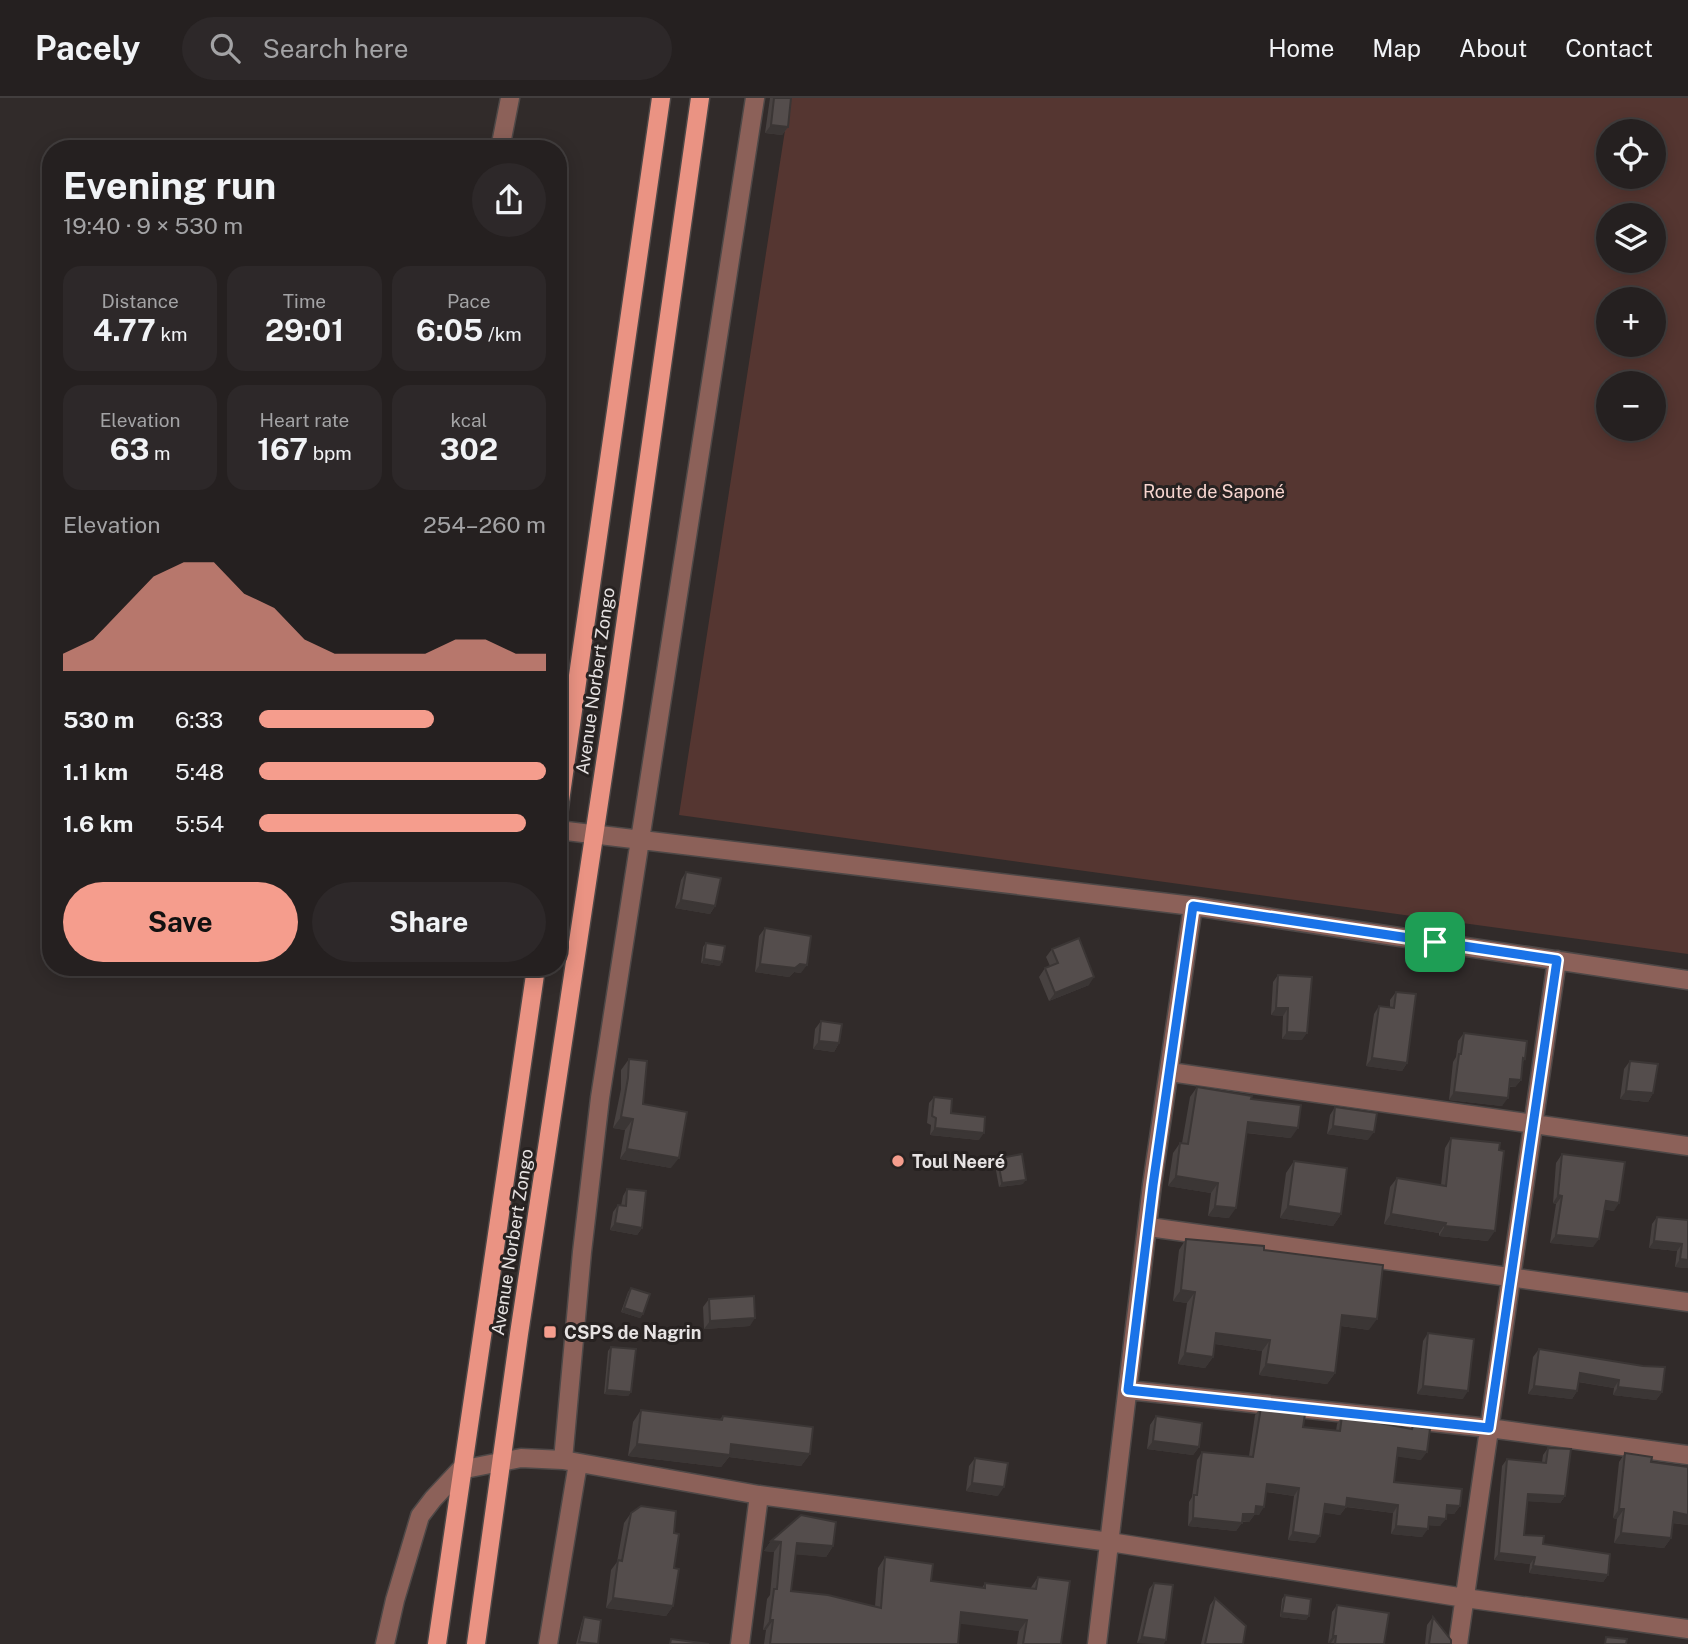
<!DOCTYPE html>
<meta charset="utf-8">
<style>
:root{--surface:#252020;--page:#2d2829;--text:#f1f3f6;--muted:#a3a3a5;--line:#423e3e;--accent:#f59d8d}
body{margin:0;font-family:"Public Sans",sans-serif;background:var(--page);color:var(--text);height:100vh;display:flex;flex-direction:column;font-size:26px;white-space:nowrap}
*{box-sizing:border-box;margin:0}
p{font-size:23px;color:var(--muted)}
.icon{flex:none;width:38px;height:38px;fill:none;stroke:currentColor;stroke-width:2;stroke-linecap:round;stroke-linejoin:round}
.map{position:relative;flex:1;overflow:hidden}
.side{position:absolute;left:42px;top:42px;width:525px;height:836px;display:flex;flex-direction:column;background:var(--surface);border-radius:28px;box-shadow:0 4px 18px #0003,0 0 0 2px var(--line)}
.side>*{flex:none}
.buttons{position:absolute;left:1596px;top:21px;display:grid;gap:14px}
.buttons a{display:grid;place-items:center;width:70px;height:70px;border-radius:50%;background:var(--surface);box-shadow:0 4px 18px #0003,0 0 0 2px var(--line);font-size:35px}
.pin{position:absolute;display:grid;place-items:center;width:60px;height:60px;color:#fff;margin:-30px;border-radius:14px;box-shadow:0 4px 10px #0006}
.round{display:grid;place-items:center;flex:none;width:74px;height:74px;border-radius:37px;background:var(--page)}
.headline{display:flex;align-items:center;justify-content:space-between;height:119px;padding:0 21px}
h1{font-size:38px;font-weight:700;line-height:52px}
.figures{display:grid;grid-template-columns:repeat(3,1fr);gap:10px;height:119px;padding:7px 21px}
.figures div{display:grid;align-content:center;border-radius:18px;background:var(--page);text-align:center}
.figures b{font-size:30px;font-weight:700}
.figures small{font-size:19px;font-weight:400}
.figures p{font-size:19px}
.chart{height:196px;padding:14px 21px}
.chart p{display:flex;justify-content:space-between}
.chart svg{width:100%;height:126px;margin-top:7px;fill:var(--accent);opacity:.7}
.action{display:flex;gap:14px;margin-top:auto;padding:14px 21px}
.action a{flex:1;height:80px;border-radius:42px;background:var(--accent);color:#111;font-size:28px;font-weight:700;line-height:80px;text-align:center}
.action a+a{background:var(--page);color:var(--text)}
ul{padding:0 21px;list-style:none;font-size:23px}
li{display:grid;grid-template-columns:112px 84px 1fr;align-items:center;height:52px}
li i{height:18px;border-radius:9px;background:var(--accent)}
header{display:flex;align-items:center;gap:42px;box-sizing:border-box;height:98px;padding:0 35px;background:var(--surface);border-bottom:2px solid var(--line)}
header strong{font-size:33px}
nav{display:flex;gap:38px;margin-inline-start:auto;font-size:24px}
.search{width:490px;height:63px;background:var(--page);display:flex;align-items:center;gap:18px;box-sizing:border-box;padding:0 24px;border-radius:38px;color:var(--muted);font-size:26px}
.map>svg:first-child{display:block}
.green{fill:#553631;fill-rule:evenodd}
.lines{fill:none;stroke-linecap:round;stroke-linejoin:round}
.minor-casing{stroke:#4e4847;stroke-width:21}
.primary-casing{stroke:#4e4847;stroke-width:21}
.minor{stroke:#8c6159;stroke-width:18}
.primary{stroke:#ea9383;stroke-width:18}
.wall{fill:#484241}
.shaded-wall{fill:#3b3635}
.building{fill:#544d4c;stroke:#3b3635;stroke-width:2}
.route-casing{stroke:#fff;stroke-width:14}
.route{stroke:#1a73e8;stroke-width:9}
.poi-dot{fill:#f59d8d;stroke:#272221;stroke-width:2.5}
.labels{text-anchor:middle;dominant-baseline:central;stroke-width:6;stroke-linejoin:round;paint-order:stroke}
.park-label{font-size:18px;fill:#f7d5cf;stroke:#272221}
.street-label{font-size:18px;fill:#e6e2e2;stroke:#272221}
.poi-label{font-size:18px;font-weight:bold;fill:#e6e2e2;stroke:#272221;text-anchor:start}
</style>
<header>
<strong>Pacely</strong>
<div class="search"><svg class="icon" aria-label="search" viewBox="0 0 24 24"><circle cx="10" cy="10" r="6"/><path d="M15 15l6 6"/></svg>Search here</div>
<nav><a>Home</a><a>Map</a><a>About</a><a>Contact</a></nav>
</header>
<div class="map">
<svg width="1688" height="1546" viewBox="0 0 1688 1546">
<rect width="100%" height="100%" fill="#312b2a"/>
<path class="green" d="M790,0h898v856l-1009,-139zM1608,33h46v46h-46zM1608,117h46v46h-46zM1608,201h46v46h-46zM1608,285h46v46h-46z"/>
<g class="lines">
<g class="minor-casing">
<path id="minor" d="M500,51l10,-51
M558,732l635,76 495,74
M1170,974l518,74
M1149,1129l539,75
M1128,1292l361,38 199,27
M563,1362l19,-208 18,-154 155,-1000
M385,1546l10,-44 25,-84 13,-17 27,-29 61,-12 42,2 196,35 351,47 355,56 223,31
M548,1546l30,-181
M740,1546l19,-149
M1097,1546l55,-459 41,-279
M1458,1546l99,-684"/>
</g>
<g class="primary-casing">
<path id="primary" d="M558,717l103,-717
M437,1546c31,-226 66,-451 99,-676
M476,1546l43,-310 94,-624 87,-612"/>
</g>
<use href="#minor" class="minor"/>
<use href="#primary" class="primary"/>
</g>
<path class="wall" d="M770,0h21l-3,29 -6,8 -17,-2z
M686,774l29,34 -5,8 -35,-6 6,-28z
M765,830l36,45 -7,-1 -5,5 -34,-5 4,-36z
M706,845l14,23 -19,-3 2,-16z
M1052,851l37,36 -40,16 -10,-24 6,-9 5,-2 -4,-9z
M1278,877l24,65 -20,-1 1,-23 -12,-1 2,-33z
M1396,894l11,71 -5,8 -36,-5 8,-52 5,-8 11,1v-7z
M821,923l18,22 -5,9 -21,-3 2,-20z
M1464,935l61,26 -3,4 -1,17 -6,7h-6l-7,19 -53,-6 4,-38 3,-5 2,-16z
M629,961l14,45 28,64 -51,-9 5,-29 -12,-2 8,-39v-19z
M1630,963l23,32 -5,9 -28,-3 4,-30z
M1197,989l54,12 40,39 -45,-5 -17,85 -21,-2 3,-23 -43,-7 5,-33 7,-10h2l8,-46z
M934,999l17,16 28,27 -49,-5 1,-10 -4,-2 2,-20z
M1335,1009l33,33 -41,-6 3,-19z
M1451,1040l37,103 -49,-5v-3l-55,-9 6,-37 7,-9 44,7 4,-37z
M1562,1056l52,57 -10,-2 -11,38 -43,-4 6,-39 -3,-1 3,-40z
M998,1063l25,23 -24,3 -4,-22z
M1294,1063l47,53 -8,12 -53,-8 6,-45z
M627,1091l15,39 -5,7 -27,-5 3,-18 5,-7 3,1 2,-10z
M1657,1119l31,3v48l-13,-1 2,-16 -28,-3 3,-24z
M1186,1141l78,11 105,80 -28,-4 -6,47 -8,11 -68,-9 3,-24 -47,-7 -2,13 -8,11 -27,-4 9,-61 -14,-2 6,-51z
M631,1190l12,26 -3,4 -19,-6 7,-20z
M709,1201l41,27 -46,3 -1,-22z
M1428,1235l35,66 -46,-5 6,-53z
M611,1249l20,45 -3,4 -24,-2 4,-43z
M1539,1251l123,43 -6,8 -43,-5 1,-7 -36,-6 -1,9 -5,8 -44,-5 5,-37z
M1261,1309l42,20 33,4 1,-7 5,-8 69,13 2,-3 8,34 -24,-4 -3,26 66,24 -6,8 -8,-1 -6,13 -12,-1 -6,12 -31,-3 2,-21 -47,-6 -6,8 -16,-3 -9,31 -27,-3 6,-44 -28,-4 -7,23 -4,-1 -6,8h-7l-6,9 -48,-5 1,-24 3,-5 5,-37 5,-8 47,4 6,-41z
M641,1312l79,9 3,-3 87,38 -9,12 -72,-9 -8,10 -93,-11 5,-34z
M1156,1318l43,31 -6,8 -46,-6 3,-24z
M1548,1350l17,48 -5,7 -33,-2 -3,34 84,40 -5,7 -74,-9 1,-9 -36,-4 8,-94 5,-7 35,3 1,-7z
M1625,1355l26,9 37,5v58l-16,-2 -1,15 -7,10 -50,-5 3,-24 -4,-1 6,-56z
M975,1360l23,38 -32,-5 3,-25z
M631,1415l43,20 -1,73 -7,10 -60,-8 5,-38 6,-8 7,-39z
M771,1443l62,5 -7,11 -30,-3 -5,37 84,15 3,-38 7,-11 46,24 51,7 3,-5 45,6 8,-12 23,67h-44l2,-13 -59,-8 -2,21h-194l2,-14h-3l4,-31 3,-4 4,-43 -10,-1z
M1154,1485l10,61 -27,-1 12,-54z
M1285,1497l24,21 -3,4 -26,-3 2,-18z
M1215,1500l28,46h-42l9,-39z
M1337,1507l47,39 -56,-1 4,-31z
M584,1519l14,27h-22l6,-23z
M1433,1519l18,27h-26l2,-19z"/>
<path class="shaded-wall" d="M771,27l17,2 -6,8 -17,-2z
M681,802l34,6 -5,8 -35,-6z
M704,861l18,3 -2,4 -19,-3z
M760,866h40l7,1 -6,8 -7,-1 -5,5 -34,-5z
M1094,879l-5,8 -40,16 6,-8z
M1276,910h12l-5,8 -12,-1z
M1287,934l20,1 -5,7 -20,-1z
M819,943l20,2 -5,9 -21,-3z
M1372,960l35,5 -5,8 -36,-5z
M1510,981l11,1 -6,7 -11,-1z
M1626,993l27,2 -5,9 -28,-3z
M1454,994l54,6 -6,8 -53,-6z
M621,1019l12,2 -8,11 -12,-2z
M1248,1024l50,6 -7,10 -51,-6z
M1333,1028l41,6 -6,8 -41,-6z
M935,1030l49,5 -5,7 -49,-5z
M627,1051l52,9 -8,10 -51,-9z
M1176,1078l42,7 -7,10 -43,-7z
M1026,1082l-3,4 -24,3 3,-4z
M1558,1097l4,1 -6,8 -3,-1z
M1606,1103l13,2 -5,8 -14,-2z
M1215,1108l21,2 -7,10 -21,-2z
M1288,1108l53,8 -8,12 -53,-8z
M1391,1116l55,9 -7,10 -55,-9z
M615,1125l27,5 -5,7 -27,-5z
M1445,1128l50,5 -7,10 -49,-5z
M1556,1137l43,4 -6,8 -43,-4z
M1654,1143l28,3 -5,7 -28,-3z
M1680,1161l8,1v8l-13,-1z
M1181,1192l14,2 -8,11 -14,-2z
M624,1210l19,6 -3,4 -19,-6z
M1342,1217l35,4 -8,11 -34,-5z
M755,1220l-5,8 -46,3 6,-8z
M1216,1235l54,7 -8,11 -53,-8z
M1185,1255l28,4 -8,11 -27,-4z
M1266,1266l69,9 -8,11 -68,-9z
M1580,1275l39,7 -5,8 -40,-7z
M1423,1288l45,5 -5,8 -46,-5z
M1534,1288l43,5 -5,8 -44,-5z
M1618,1289l44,5 -6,8 -43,-5z
M607,1292l24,2 -3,4 -24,-2z
M1153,1343l46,6 -6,8 -46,-6z
M637,1346h94l79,10 -9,12 -72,-9 -8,10 -93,-11z
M1398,1350l29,4 -6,8 -28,-4z
M972,1385l32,4 -6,9 -32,-5z
M1267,1386l32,4 -5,8 -33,-5z
M1528,1396l37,2 -5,7 -37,-2z
M1347,1400l51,7 -5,8 -52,-7z
M1325,1406l21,3 -6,8 -21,-3z
M1447,1407l13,1 -6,8 -12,-1z
M1256,1408l8,1 -5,8 -4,-1 -6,8 -11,-1 5,-7z
M1619,1411h5l-7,10 -4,-1z
M1674,1414l14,3v10l-21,-3z
M1429,1419l17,2 -6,7 -16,-1z
M1193,1420l49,5 -6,8 -48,-5z
M1396,1428l32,3 -6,8 -31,-3z
M1293,1434l27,4 -5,7 -27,-3z
M1621,1435l50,5 -7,10 -50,-5z
M771,1443l10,1 -7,10 -10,-1z
M797,1445l36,3 -7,11 -36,-3z
M1499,1455l36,4 -5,7 -36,-4z
M1533,1468l75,9 -5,7 -74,-9z
M613,1500l60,8 -7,10 -60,-8z
M961,1514l66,8 -8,11 -65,-8z
M1282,1515l27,3 -3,4 -26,-3z
M770,1522h3l-7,10h-3z
M1333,1538h3l-5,7h-3z
M1142,1539l24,3 -2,4 -27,-1z"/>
<path class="building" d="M774,0h17l-3,29 -17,-2z
M686,774l35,6 -6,28 -34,-6z
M765,830l46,8 -4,29 -7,-1 -5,4 -35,-4z
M1079,840l15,39 -39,16 -10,-25 13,-5 -6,-14z
M706,845l19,3 -3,16 -18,-3z
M1278,877l34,2 -5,56 -20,-1 1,-24h-12z
M1396,894l20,2 -9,69 -35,-5 7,-52 15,2z
M821,923l21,3 -3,19 -20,-2z
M1464,935l63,8 -2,18 -2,-1 -2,22 -11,-1 -2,19 -54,-6 5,-38h2z
M629,961l18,2 -4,43 44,8 -8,46 -52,-9 6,-30 -12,-2 7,-39z
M1630,963l28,3 -5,29 -27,-2z
M1197,989l55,9 -1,3 50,6 -3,23 -50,-6 -12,86 -21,-2 3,-23 -42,-7 4,-33 8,1z
M934,999l18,2 -1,14 34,4 -1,16 -49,-5 1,-10 -4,-2z
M1335,1009l42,6 -3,19 -41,-6z
M1451,1040l49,5 -1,7 5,1 -9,80 -50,-5 1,-3 -55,-9 6,-36 49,8z
M1022,1056l4,26 -24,3 -4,-22 8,-4z
M1562,1056l63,8 -6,41 -13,-2 -7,38 -43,-4 6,-39 -4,-1z
M1294,1063l53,7 -6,46 -53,-8z
M627,1091l19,2 -4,37 -27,-5 3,-18 8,1z
M1657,1119l31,3v40l-8,-1 2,-15 -28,-3z
M1186,1141l78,7v4l119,15 -6,54 -35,-4 -7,58 -69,-9 4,-24 -54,-7 -3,24 -28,-4 10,-61 -14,-2z
M631,1190l19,6 -7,20 -19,-6z
M754,1198l1,22 -45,3 -1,-22z
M1428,1235l46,6 -6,52 -45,-5z
M611,1249l25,2 -5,43 -24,-2z
M1539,1251l104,17 22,1 -3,25 -44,-5 1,-7 -39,-7 -3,18 -43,-5z
M1261,1309l44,7 -2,13 37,4 2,-15 70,13 1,-3 17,3 -3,23 -29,-4 -4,34 68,7 -2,17 -13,-1 -1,14 -17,-2 -1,12 -32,-3 2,-21 -51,-7 -1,9 -21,-3 -5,32 -27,-4 6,-44 -32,-4 -3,23 -8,-1 -1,8h-12l-1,9 -49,-5 1,-23h3l5,-43 51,5z
M641,1312l81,10 1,-4 90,11 -3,27 -79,-10 -1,11 -93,-11z
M1156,1318l46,7 -3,24 -46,-6z
M1548,1350l23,1 -6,47 -37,-2 -4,41 20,1 -1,8 67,10 -2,21 -75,-9 2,-9 -36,-4 8,-94 39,4z
M1625,1355l27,4 -1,5 37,5v48l-14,-3 -3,26 -50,-5 3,-24h-5z
M975,1360l33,5 -4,24 -32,-4z
M641,1408l35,5 -2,22 5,1 -5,34 5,1 -6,37 -60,-8 5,-38 4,1 9,-48z
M801,1417l35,7 -3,24 -36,-3 -6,48 37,4 53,13 4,-51 48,7 -2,17 54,7v-5l51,6 2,-12 32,4 -9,63h-38l4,-24 -66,-8 -3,32h-188l3,-24h-3l4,-31h3l4,-47 -10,-1z
M1154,1485l19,2 -7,55 -24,-3z
M1285,1497l26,4 -2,17 -27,-3z
M1215,1500l31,28 -3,18h-38z
M1337,1507l52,8 -5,31h-49l1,-8h-3z
M584,1519l17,3 -3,24 -19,-2z
M1433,1519l18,23v4h-22z
M1606,1539l21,2 -1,5h-21z
M671,1541l38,5h-39z"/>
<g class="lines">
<g class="route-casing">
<path id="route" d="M1193,808l364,54 -68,468 -361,-38 25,-205z"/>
</g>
<use href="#route" class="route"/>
</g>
<g class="poi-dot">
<circle cx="898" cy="1063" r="7"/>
<rect x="543" y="1227" width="14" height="14" rx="3.5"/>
</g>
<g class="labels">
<g class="park-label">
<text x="1214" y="393">Route de Saponé</text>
</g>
<g class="street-label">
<text transform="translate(595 583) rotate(-82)">Avenue Norbert Zongo</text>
<text transform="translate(512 1144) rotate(-81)">Avenue Norbert Zongo</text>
</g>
<g class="poi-label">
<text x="912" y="1063">Toul Neeré</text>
<text x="564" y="1234">CSPS de Nagrin</text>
</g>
</g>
</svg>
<div class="buttons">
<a><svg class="icon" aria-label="locate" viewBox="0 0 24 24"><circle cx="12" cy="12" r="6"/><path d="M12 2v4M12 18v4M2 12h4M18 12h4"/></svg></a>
<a><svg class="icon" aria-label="layers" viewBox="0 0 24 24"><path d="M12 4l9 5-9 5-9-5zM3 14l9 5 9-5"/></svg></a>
<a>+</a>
<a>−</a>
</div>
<div class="pin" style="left:1435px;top:844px;background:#1e9e55"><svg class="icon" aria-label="arrive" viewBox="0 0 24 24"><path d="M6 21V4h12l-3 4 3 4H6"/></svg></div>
<section class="side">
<div class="headline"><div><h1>Evening run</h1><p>19:40 · 9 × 530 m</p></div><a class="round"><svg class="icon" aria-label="share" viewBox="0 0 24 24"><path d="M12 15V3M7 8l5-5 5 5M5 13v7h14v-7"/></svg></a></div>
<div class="figures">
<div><p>Distance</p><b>4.77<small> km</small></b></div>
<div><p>Time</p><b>29:01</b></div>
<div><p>Pace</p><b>6:05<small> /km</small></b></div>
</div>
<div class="figures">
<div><p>Elevation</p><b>63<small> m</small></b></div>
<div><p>Heart rate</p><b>167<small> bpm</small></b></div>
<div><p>kcal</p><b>302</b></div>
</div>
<div class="chart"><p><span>Elevation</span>254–260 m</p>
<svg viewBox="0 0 160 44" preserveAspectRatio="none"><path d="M0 44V38L10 33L20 22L30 11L40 6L50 6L60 17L70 22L80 33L90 38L100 38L110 38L120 38L130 33L140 33L150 38L160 38V44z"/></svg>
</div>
<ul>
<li><b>530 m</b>6:33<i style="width:61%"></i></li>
<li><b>1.1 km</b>5:48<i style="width:100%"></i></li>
<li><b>1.6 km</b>5:54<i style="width:93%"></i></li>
</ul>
<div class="action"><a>Save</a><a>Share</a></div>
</section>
</div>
